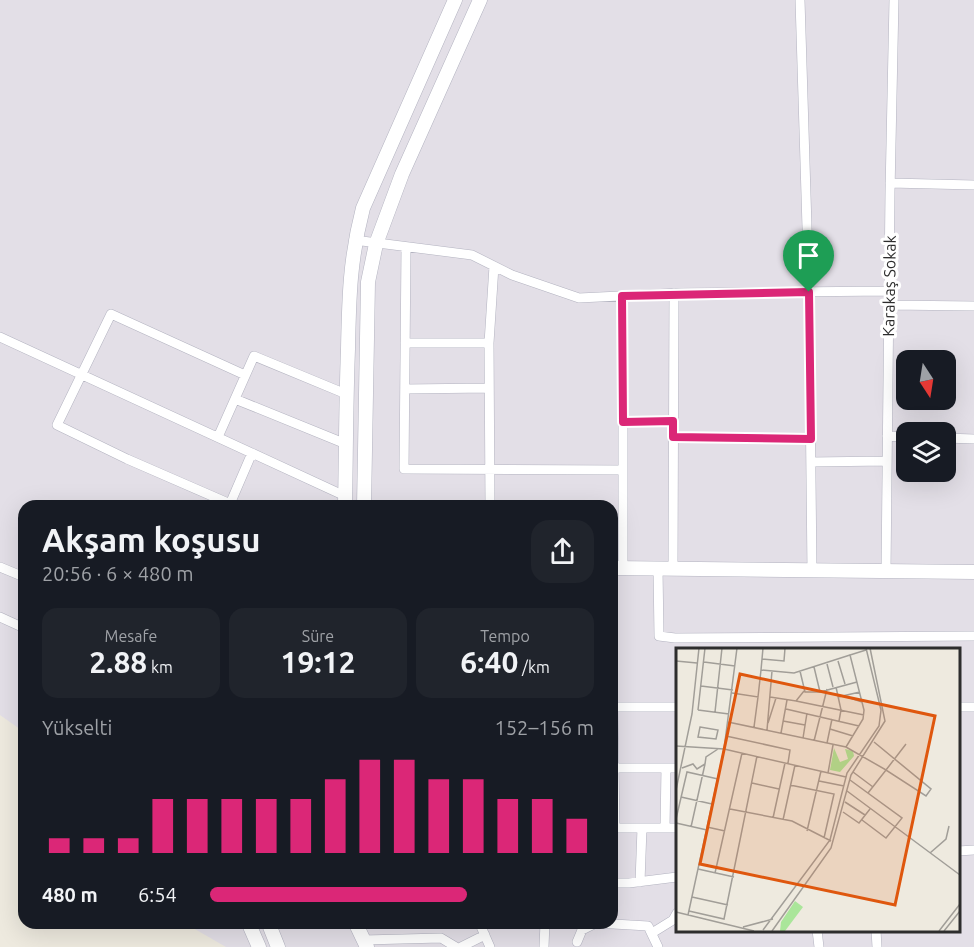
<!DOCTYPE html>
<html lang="tr">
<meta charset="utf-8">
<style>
:root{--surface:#171b24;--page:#20242c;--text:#f1f3f6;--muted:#9ea1a6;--accent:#db2777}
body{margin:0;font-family:Ubuntu,sans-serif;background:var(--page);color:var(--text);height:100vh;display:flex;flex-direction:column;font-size:22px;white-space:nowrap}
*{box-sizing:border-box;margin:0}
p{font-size:20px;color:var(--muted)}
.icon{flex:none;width:33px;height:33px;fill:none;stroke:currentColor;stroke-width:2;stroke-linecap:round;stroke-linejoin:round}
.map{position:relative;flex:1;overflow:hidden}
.panel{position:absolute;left:18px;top:500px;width:600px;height:429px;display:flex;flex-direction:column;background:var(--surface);border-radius:18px;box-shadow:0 6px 24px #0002}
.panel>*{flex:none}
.needle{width:39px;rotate:168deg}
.controls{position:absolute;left:896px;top:350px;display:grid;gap:12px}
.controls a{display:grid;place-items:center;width:60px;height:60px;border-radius:12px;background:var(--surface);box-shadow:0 6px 24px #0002;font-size:30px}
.pin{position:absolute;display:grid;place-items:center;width:51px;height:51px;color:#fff;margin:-62px -26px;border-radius:50% 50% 50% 0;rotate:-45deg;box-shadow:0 0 6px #0007}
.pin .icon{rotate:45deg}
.round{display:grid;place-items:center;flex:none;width:63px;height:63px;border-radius:18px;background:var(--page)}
.headline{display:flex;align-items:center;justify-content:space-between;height:102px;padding:0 24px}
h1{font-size:33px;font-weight:700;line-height:45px}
.figures{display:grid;grid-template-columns:repeat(3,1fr);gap:9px;height:102px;padding:6px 24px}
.figures div{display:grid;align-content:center;border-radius:15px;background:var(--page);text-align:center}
.figures b{font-size:30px;font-weight:700}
.figures small{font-size:16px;font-weight:400}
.figures p{font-size:16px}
.chart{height:168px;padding:12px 24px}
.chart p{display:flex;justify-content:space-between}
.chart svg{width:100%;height:108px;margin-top:6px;stroke:var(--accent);stroke-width:6}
ul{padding:0 24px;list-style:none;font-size:20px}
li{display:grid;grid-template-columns:96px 72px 1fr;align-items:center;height:45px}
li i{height:15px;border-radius:8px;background:var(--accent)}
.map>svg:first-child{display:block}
.industrial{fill:#e3dfe7;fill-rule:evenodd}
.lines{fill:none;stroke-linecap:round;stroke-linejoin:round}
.street-casing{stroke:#b3b3c0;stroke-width:10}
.secondary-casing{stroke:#b3b3c0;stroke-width:15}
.street{stroke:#fff;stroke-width:9}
.secondary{stroke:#fff;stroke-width:14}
.route-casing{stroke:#fff;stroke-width:12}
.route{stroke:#db2777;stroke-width:8}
.labels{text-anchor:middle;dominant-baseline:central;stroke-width:6;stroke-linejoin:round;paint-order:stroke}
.street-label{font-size:16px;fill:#2d2d2d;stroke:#fff}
.inset-road{fill:none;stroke:#a19e98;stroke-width:1.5}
.view{fill:#df570e;fill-opacity:0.15;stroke:#df570e;stroke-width:3}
.inset-edge{fill:none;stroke:#2d2d2d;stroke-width:3}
</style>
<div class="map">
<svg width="974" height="947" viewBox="0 0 974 947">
<rect width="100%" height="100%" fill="#eeeadf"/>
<path class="industrial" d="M0,0h974v947h-748l-33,-19 -6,-5 425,-1v-416h-588v226l-24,-17zM906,360h39v39h-39zM906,432h39v39h-39zM677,650h281v280h-281z"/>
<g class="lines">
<g class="street-casing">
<path id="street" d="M800,0l9,292 3,280
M890,183l84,2
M354,240l118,15 40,20 67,23 102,-5 208,-2
M406,248l-2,221 219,1
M623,296v272
M889,305l85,1
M0,337l345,159
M405,343h84
M405,389l84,-1
M235,399l111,45
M623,422l50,-1
M887,436l19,1
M218,437l36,-81 92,38
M673,437l138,2
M945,438l29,1
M811,462l76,-1
M230,504l22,-51
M235,506l-108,-47 -70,-34 54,-111 134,61
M490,506l-1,-163 5,-77
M0,567l24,10
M658,569l1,67 16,2 299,-2
M673,569l1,-276
M886,572l4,-380 4,-192
M0,617l24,11
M612,707h65
M613,707l2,121
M958,707h16
M612,768h65
M612,828h65
M665,828l1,-60
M958,851l16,-1
M640,882l2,-54
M612,883h17l48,-6
M479,922l11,25
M817,930l2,17
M876,930l1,17
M652,933l21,-13 4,-7
M364,940l77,-2 15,9
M577,942l5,-12 14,-7 52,3 10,21
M461,947l24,-12
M544,947l1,-25"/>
</g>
<g class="secondary-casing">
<path id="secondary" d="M345,506c1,-53 1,-105 3,-157 1,-52 2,-91 15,-141l92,-208
M364,506l4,-224 8,-38 26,-70 78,-174
M612,568l362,4
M248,922l11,25
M268,922l10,25
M355,922l12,25"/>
</g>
<use href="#street" class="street"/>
<use href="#secondary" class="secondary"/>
</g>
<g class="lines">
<g class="route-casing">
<path id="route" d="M809,292l2,147 -138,-2v-16l-50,1 -1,-126z"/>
</g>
<use href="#route" class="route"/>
</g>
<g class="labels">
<g class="street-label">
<text transform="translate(889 286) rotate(-89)">Karakaş Sokak</text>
</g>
</g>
<g transform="translate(676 648)">
<rect width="284" height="284" fill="#eeeadf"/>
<path d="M158,100l6,14 8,-3 -3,-10 8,2 1,5 -14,16 -10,-2zM119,253l8,6 -18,24h-5l1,-9z" fill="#aae69a"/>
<path class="inset-road" d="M86,11l22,2 1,-13M0,13l21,2M162,13l7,23M28,14l31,4M151,16l6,23M138,19l6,25 37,-10M85,22l2,-22M124,23l5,21h15M25,38l32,4M160,39l5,23 -2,11M56,45l26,4 3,-27 33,3 56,-18M168,48l18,6M94,49l26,4 8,-10M162,49l22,-5M120,53l68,14M110,61l73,17M22,62l7,-62M22,62l31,4M39,64l7,-64M107,73l22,4M52,74l118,25 40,23 20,-26M92,75l8,-25M24,79l18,3 -2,9 -18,-2zM78,79l4,-30M154,81l23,7M91,82l5,-59M105,85l6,-33M50,88l64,14 -2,13M127,90l4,-25M138,93l13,-52M151,95l5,-24M0,98l48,3 122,28M170,99l17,-28 1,-9 -14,-55 16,-5M6,120l11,-4 4,5 8,-5 1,-7 12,-8M177,124l20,15M152,125l5,-28M174,132l52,38 -16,20 -24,-18M143,133l25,5M76,135l27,6M114,137l44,9 -10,44M0,142l16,-76 7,-66M171,143l113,84M192,145l18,-23 40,26 5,-7 -57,-47M5,149l31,7M169,154l20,13M54,161l62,12 39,20M167,164l16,11 11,-14M97,170l12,-55M0,171l11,-47 31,7M107,172l12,-55M0,175l31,7M15,179l14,-63M31,179l18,4M131,183l14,-60M254,205l16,-14 3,-13M22,221l36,8M39,225l27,-120M16,249l36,8M13,263l35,8 33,-163M0,264l78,19M12,267l36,-166 13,-101M67,279l30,-8M87,282l67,-90 17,-67 32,-47 2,-16 -15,-62M96,283l59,-83 20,-73 34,-54 -15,-73M263,283l21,-27M268,283l16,-20"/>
<path class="view" d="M64,26l195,42 -40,189 -195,-41z"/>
<rect width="284" height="284" class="inset-edge"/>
</g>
</svg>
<div class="controls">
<a><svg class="needle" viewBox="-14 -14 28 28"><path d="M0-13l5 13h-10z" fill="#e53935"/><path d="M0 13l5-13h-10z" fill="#9ea1a6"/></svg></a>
<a><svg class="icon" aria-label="layers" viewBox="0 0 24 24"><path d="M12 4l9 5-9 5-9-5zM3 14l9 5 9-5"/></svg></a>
</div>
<div class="pin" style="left:809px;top:292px;background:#1e9e55"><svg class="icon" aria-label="arrive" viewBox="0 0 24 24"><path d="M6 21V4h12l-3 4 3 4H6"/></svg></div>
<section class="panel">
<div class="headline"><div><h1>Akşam koşusu</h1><p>20:56 · 6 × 480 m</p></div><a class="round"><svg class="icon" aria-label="share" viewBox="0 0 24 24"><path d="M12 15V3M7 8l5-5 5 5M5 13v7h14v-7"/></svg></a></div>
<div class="figures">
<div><p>Mesafe</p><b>2.88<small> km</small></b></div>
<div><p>Süre</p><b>19:12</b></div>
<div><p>Tempo</p><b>6:40<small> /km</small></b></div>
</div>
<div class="chart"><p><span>Yükselti</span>152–156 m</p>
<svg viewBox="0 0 160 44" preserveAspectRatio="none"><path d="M5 44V38M15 44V38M25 44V38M35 44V22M45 44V22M55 44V22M65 44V22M75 44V22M85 44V14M95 44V6M105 44V6M115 44V14M125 44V14M135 44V22M145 44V22M155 44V30"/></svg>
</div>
<ul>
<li><b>480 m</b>6:54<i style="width:67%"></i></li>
</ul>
</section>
</div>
